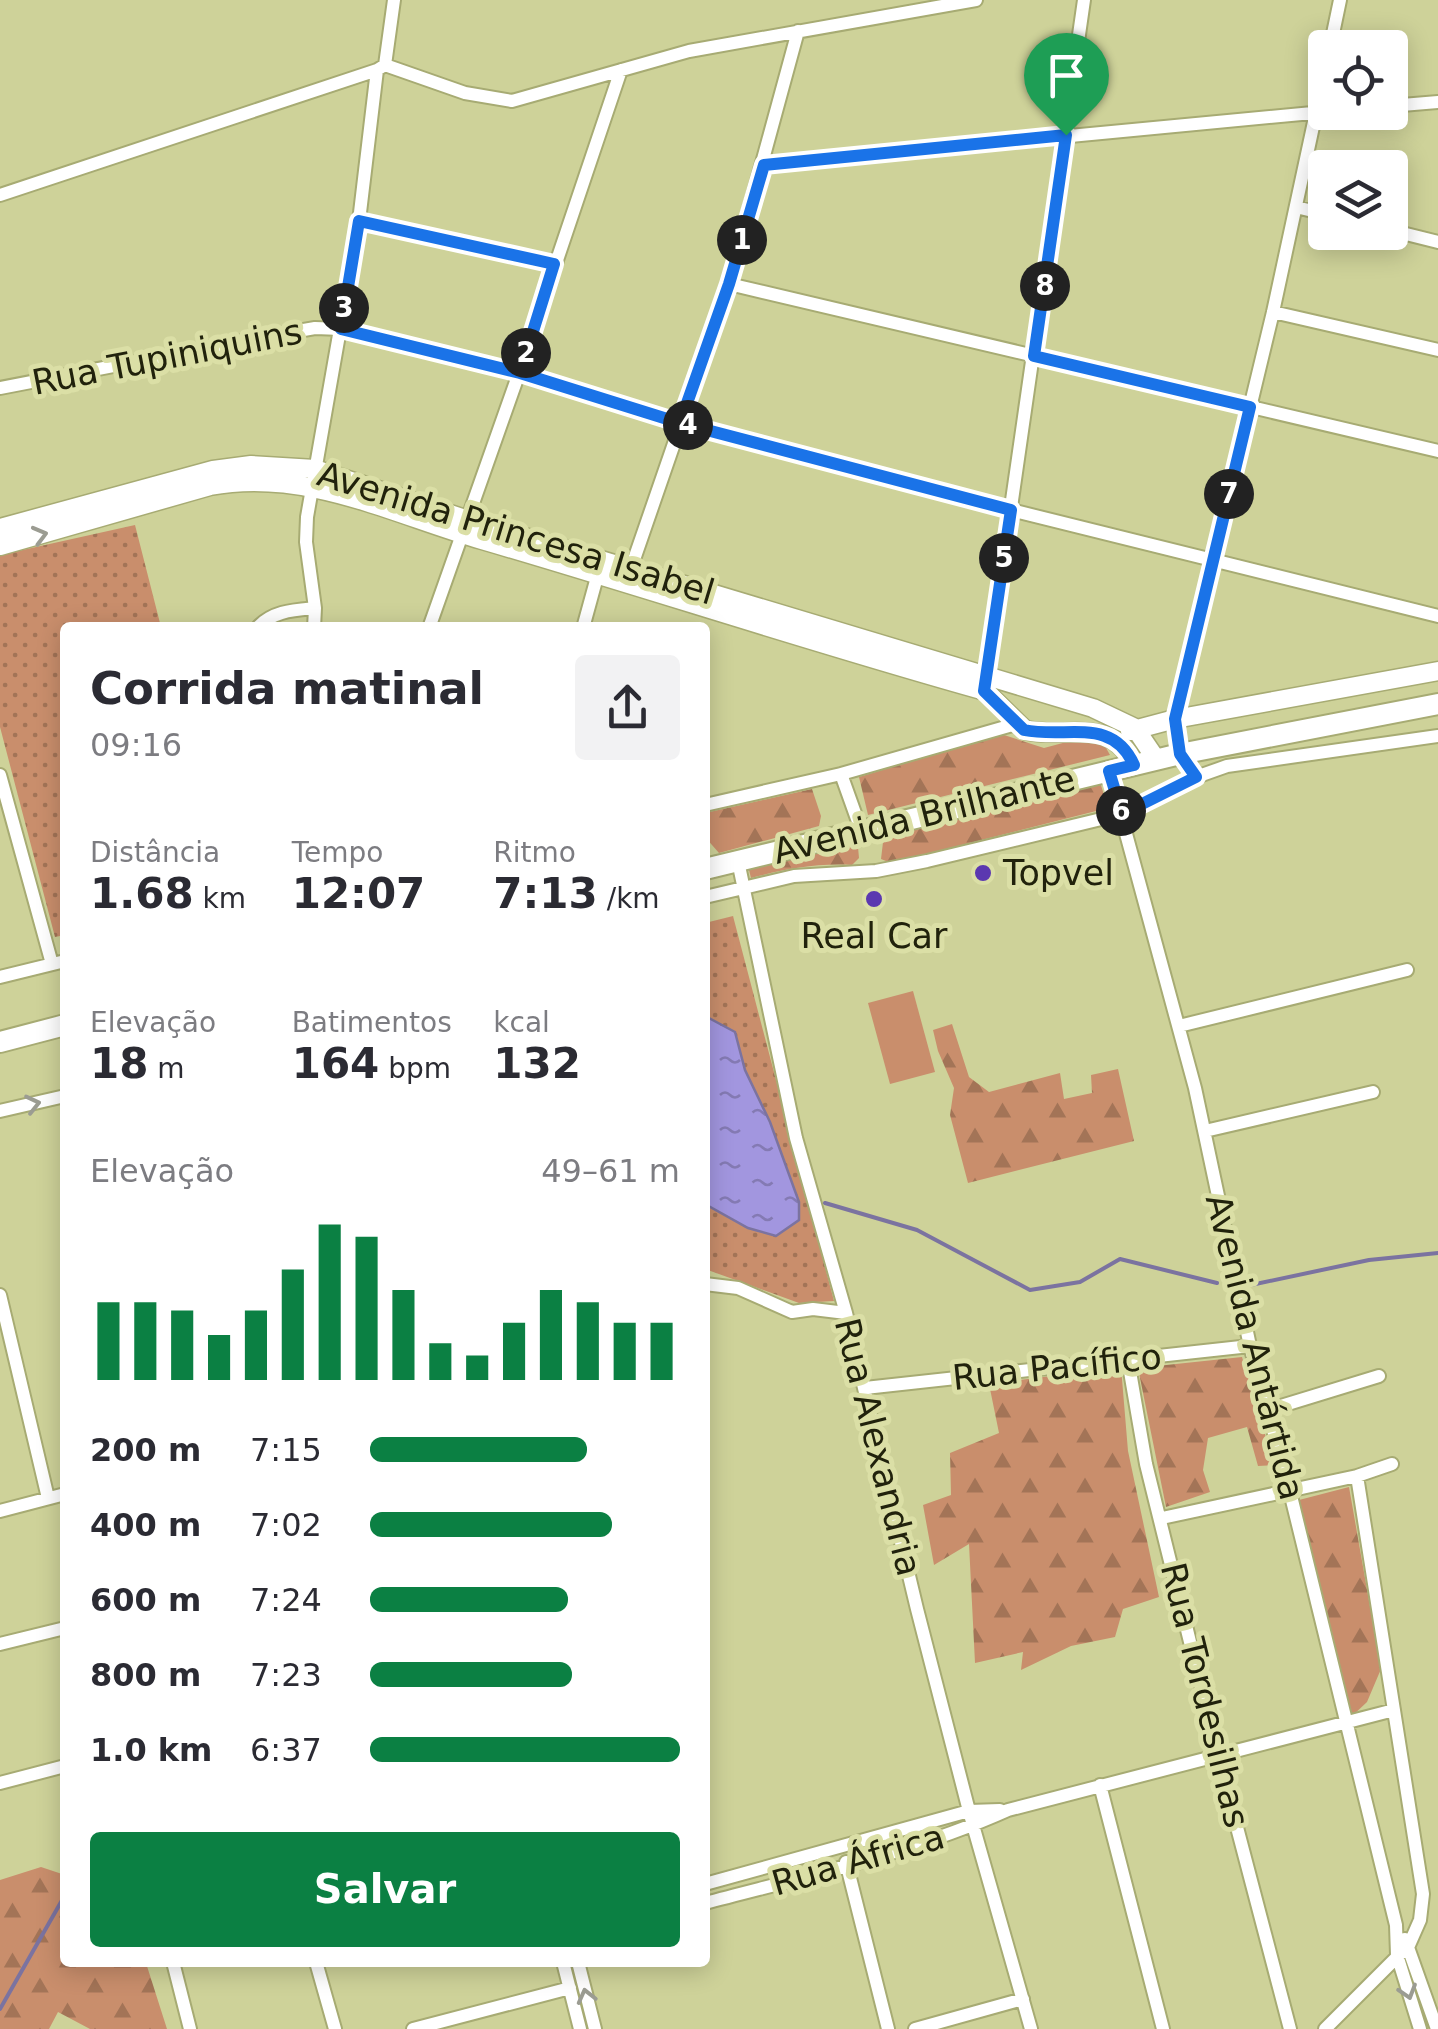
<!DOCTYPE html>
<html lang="pt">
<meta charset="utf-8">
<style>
:root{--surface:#fff;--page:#f2f2f3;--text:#2b2b33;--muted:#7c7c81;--accent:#0b8043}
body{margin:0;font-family:"DejaVu Sans",sans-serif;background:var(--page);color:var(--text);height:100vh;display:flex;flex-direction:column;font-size:38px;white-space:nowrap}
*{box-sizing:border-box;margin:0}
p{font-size:32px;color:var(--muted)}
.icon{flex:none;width:55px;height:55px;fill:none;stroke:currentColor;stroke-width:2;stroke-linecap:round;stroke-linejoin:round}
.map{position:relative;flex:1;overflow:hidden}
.side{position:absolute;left:60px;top:622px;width:650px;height:1345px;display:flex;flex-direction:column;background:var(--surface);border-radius:10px;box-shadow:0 5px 25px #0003}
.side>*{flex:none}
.fabs{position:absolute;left:1308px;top:30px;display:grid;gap:20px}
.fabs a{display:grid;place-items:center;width:100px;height:100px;border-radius:10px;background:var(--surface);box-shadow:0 5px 25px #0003;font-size:50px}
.pin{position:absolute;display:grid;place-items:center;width:85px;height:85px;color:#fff;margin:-102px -42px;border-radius:50% 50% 50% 0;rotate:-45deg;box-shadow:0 0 10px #0007}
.pin .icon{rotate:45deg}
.km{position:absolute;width:50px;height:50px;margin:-25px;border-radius:50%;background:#222;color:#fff;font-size:28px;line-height:50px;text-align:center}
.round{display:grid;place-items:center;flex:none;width:105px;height:105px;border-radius:10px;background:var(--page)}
.headline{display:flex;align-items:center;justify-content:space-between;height:170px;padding:0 30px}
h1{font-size:45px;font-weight:600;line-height:75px}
.stats{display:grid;grid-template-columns:repeat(3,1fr);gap:15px;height:170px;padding:10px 30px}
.stats div{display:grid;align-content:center}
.stats b{font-size:42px;font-weight:600}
.stats small{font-size:28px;font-weight:400}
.stats p{font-size:28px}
.chart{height:280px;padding:20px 30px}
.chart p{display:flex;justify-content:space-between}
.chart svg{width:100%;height:180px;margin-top:10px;stroke:var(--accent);stroke-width:6}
.cta{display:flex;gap:20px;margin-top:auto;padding:20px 30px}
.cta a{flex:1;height:115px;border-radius:10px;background:var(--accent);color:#fff;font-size:40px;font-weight:600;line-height:115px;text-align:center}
ul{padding:0 30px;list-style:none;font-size:32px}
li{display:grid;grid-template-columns:160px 120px 1fr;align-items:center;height:75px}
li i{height:25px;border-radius:12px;background:var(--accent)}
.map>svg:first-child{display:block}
.grass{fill:url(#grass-dots)}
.forest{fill:url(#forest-firs)}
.garden{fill:#c98e6c}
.water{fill:url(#water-ripples);stroke:#7b73a0;stroke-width:2.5}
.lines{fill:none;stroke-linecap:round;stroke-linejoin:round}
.stream{stroke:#7b73a0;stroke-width:4}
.street-casing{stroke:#a7ab73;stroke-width:16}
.secondary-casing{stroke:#a7ab73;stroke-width:21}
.primary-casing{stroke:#a7ab73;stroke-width:24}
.street{stroke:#fff;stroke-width:12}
.secondary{stroke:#fff;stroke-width:18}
.primary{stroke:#fff;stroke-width:20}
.oneway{stroke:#9b9c92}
.route-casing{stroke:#fff;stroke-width:20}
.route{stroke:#1a73e8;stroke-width:12}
.poi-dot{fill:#5b38b0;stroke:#dbdfa6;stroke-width:4}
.labels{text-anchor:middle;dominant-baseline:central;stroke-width:10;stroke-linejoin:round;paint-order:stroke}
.street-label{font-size:35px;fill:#21220c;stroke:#dbdfa6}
.poi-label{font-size:35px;fill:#21220c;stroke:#dbdfa6;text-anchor:start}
</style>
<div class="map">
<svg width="1438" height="2029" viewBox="0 0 1438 2029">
<defs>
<pattern id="grass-dots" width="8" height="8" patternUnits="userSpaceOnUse" patternTransform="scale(2.5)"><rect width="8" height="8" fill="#c98e6c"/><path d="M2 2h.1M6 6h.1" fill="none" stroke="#a37457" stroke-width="1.8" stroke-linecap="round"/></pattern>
<pattern id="forest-firs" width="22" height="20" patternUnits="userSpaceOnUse" patternTransform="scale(2.5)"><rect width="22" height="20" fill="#c98e6c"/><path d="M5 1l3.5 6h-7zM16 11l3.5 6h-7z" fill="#a37457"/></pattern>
<pattern id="water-ripples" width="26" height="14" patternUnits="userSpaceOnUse" patternTransform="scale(2.5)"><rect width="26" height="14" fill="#a296df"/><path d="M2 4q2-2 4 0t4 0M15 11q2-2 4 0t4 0" fill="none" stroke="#847ab3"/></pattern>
</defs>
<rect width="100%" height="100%" fill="#ced299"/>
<path class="grass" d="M135,525l26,102 -96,1v307l-10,2 -55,-210v-172z
M733,916l101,385 -35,2 -94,-34v-346z"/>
<path class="forest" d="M1001,734l43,14 30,-8 27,-1 9,16 -242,60 -9,-38z
M1100,782l8,26 -217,55 -10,-4 3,-25z
M812,789l9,27 -2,10 -100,27 -14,-16v-24z
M851,842l7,5 1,11 -7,7c-36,-2 -67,4 -101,13l-3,-12z
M952,1024l17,53 20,15 71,-19 4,26 28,-6 -1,-18 27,-6 16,72 -166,42 -18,-68 4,-27 -16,-37 -5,-21z
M1242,1357l32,108 -16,1 -11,-39 -39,11 -5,32 7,22 -44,15 -28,-139z
M1121,1367l7,84 31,146 -36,12 -8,28 -44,9 -50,24 2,-18 -48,11 -6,-119 -35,21 -11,-60 28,-10 -1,-42 49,-20 -10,-49z
M1349,1487l32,182 -14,33 -17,16 -6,-17 -45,-201z
M41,1867l24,8v87l81,1 21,66h-77l-32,-17 -9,17h-49v-149z"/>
<path class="garden" d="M913,991l22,81 -45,12 -22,-81z"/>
<path class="water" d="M705,1016l30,16 10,38 25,52 29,80v18l-23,16 -28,-8 -43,-24z"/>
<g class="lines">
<path class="stream" d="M825,1203l92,27 113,60 50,-8 40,-23 97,24
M1251,1285l118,-25 69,-7
M0,2009l65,-114"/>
<g class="street-casing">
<path id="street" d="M1330,48l10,-48
M385,65l80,28 47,8 177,-50 287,-51
M1390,106l48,-4
M764,165l559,-53
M0,195l377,-125
M1296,207l29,7
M359,221l195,42
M1390,230l48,12
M729,284l709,167
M1273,312l165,38
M0,388l258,-50 57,-10 26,1 178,44 160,50 332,87 427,106
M628,577l101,-293 69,-253
M257,628c15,-17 37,-18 58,-20
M314,628l1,-20 -9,-66 1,-25 52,-296 18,-151 8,-5 9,-65
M429,628l90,-255 102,-303
M583,628l17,-62
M986,681l98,-681
M1109,771l86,317 55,258 40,146 106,433 1,30 23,74
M841,774l20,56
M0,775l52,189
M1196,777l-16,-23 -5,-35 98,-407 52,-241
M705,805l136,-31 175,-50
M738,861l58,277 50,175 71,296 52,202 62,218
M705,897l89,-21 82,-5 51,-10 195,-47 74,-37 31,-11 211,-30
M0,977l65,-16
M1179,1026l228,-56
M0,1111l65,-15
M1205,1131l168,-39
M705,1284l33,4 54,24 21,-3 33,4
M0,1295l48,203
M1128,1360l18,104 72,291 72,274
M865,1388l385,-42
M1268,1410l111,-34
M0,1511l65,-17
M1162,1518l195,-42 35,-12
M0,1644l65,-16
M0,1783l65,-17
M1100,1785l63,244
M846,1862l42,167
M705,1884l264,-73 31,-1
M705,1903c102,-27 207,-50 303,-93l386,-100
M1405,1939l32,90
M173,1962l17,67
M316,1962l19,67
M563,1962l17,67
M578,1962l17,67
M413,2029l157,-41
M915,2029l108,-30
M1325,2029l84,-84 11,-25 3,-26 -66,-418"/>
</g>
<g class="secondary-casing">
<path id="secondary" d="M0,528l213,-58 38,-5 64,4 153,51 625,188 42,20 21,31
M0,546l210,-60c95,-18 182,28 272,54 168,49 334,104 503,151l40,39c42,10 86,-15 109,35
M1130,731l45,-12 263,-48"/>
</g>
<g class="primary-casing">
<path id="primary" d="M705,869l475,-115 258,-50
M0,1042l65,-17"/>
</g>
<use href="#street" class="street"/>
<use href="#secondary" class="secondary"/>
<use href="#primary" class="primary"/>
</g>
<defs><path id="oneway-chevron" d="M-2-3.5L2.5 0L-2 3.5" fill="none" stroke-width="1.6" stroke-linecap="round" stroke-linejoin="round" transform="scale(2.5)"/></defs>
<g class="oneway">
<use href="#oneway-chevron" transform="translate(40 535) rotate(-15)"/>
<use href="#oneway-chevron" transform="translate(33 1104) rotate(-13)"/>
<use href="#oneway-chevron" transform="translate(1408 1992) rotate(73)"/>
<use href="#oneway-chevron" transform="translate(586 1996) rotate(-104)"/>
</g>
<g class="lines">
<g class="route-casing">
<path id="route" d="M1066,135l-302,30 -35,119 -49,139 -160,-50 34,-109 -195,-43 -18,108 179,44 160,50 331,87 -27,181 40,39c43,9 88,-14 110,35l-25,6 13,43 74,-37 -16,-23 -5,-35 75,-312 -216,-51 32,-221"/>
</g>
<use href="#route" class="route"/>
</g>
<g class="poi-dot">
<circle cx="983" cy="873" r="10"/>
<circle cx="874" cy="899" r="10"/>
</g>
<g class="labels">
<g class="street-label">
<text transform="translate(167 357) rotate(-11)">Rua Tupiniquins</text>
<text transform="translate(516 533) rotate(17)">Avenida Princesa Isabel</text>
<text transform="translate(924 815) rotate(-14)">Avenida Brilhante</text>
<text transform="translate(1255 1347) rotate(76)">Avenida Antártida</text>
<text transform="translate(1057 1367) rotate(-6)">Rua Pacífico</text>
<text transform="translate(878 1447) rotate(76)">Rua Alexandria</text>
<text transform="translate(1205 1695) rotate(76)">Rua Tordesilhas</text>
<text transform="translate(858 1860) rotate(-16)">Rua África</text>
</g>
<g class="poi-label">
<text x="1003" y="873">Topvel</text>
<text x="874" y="936" text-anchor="middle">Real Car</text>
</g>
</g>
</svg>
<div class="fabs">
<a><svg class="icon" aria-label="locate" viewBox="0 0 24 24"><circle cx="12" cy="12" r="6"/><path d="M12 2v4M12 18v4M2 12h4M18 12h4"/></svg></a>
<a><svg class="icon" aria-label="layers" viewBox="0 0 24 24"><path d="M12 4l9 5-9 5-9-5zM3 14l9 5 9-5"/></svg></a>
</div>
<div class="pin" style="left:1066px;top:135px;background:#1e9e55"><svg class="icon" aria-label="arrive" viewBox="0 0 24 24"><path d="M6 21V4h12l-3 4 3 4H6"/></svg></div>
<b class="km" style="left:742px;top:240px">1</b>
<b class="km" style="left:526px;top:353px">2</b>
<b class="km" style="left:344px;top:308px">3</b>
<b class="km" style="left:688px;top:425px">4</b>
<b class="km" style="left:1004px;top:558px">5</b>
<b class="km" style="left:1121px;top:811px">6</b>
<b class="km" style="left:1229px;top:494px">7</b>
<b class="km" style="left:1045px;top:286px">8</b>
<section class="side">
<div class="headline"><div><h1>Corrida matinal</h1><p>09:16</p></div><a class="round"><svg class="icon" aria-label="share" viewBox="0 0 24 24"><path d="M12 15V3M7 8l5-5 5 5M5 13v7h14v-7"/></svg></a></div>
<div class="stats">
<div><p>Distância</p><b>1.68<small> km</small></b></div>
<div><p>Tempo</p><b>12:07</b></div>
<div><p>Ritmo</p><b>7:13<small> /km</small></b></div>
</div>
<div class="stats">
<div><p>Elevação</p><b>18<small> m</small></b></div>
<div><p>Batimentos</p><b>164<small> bpm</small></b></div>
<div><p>kcal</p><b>132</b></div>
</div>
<div class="chart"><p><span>Elevação</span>49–61 m</p>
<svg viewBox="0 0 160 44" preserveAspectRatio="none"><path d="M5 44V25M15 44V25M25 44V27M35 44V33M45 44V27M55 44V17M65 44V6M75 44V9M85 44V22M95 44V35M105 44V38M115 44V30M125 44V22M135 44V25M145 44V30M155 44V30"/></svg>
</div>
<ul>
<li><b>200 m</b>7:15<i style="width:70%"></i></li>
<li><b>400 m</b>7:02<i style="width:78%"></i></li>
<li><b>600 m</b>7:24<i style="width:64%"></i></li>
<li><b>800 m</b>7:23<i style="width:65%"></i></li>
<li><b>1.0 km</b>6:37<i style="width:100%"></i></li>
</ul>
<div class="cta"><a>Salvar</a></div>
</section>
</div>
